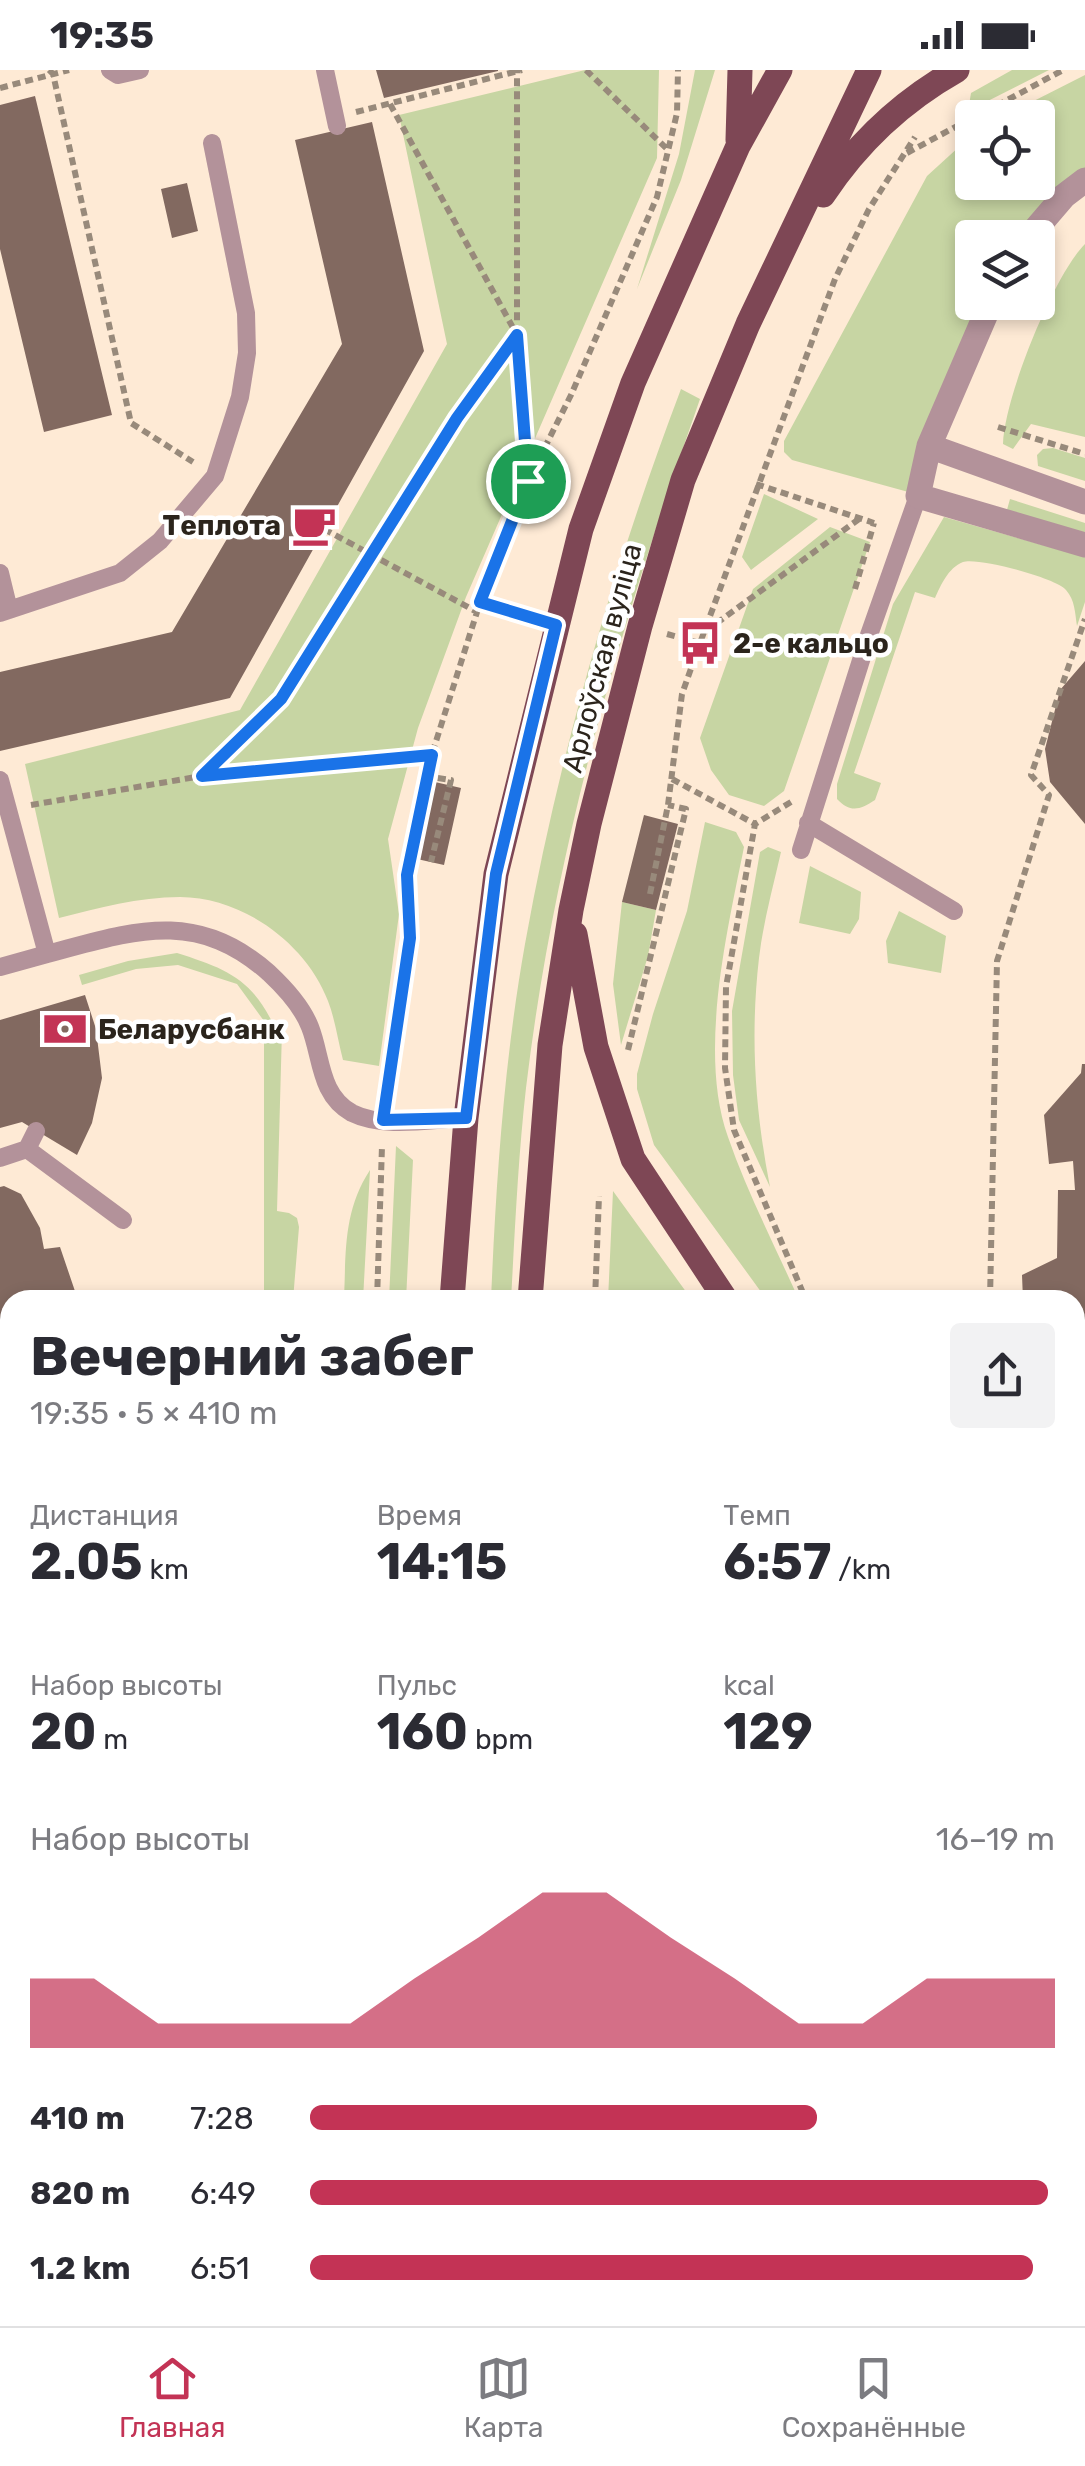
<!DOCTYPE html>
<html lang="ru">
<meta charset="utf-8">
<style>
:root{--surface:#fff;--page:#f2f2f3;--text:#2b2b33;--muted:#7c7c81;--line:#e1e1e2;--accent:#c33355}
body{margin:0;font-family:Rubik,sans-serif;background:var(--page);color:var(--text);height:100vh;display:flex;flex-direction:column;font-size:38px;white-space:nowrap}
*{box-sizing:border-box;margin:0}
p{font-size:32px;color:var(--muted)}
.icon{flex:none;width:55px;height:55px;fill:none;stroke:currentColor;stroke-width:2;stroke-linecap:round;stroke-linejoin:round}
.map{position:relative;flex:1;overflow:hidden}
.drawer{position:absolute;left:0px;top:1220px;width:1085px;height:1038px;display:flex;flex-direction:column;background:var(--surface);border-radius:30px 30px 0 0;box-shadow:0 5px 15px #0003}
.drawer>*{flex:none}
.buttons{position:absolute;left:955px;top:30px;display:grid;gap:20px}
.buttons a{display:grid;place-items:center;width:100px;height:100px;border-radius:10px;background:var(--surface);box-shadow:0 5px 15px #0003;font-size:50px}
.pin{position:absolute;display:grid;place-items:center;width:85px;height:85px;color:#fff;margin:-42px;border:5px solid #fff;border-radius:50%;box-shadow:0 2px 10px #0007}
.round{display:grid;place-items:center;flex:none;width:105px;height:105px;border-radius:10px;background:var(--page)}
.overview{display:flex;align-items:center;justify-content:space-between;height:170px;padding:0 30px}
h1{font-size:55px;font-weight:700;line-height:75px}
.metrics{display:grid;grid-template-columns:repeat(3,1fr);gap:15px;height:170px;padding:10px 30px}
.metrics div{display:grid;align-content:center}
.metrics b{font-size:50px;font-weight:700}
.metrics small{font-size:28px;font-weight:400}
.metrics p{font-size:28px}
.chart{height:280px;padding:20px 30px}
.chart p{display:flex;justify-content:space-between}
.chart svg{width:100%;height:180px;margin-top:10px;fill:var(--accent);opacity:.7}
ul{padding:0 30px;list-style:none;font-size:32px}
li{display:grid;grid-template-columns:160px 120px 1fr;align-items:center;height:75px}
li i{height:25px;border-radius:12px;background:var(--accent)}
.status{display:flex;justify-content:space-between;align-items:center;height:70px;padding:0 50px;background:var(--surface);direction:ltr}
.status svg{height:28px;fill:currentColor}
.tab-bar{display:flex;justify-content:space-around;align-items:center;height:140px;border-top:2px solid var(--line);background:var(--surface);font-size:28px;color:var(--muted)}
.tab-bar a{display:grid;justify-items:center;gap:5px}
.tab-bar .selected{color:var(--accent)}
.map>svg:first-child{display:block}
.green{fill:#c7d5a3}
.building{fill:#826960}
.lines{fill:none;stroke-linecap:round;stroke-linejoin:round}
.path{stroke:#988a7b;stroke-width:6;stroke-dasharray:8 5;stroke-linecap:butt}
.service{stroke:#b3929a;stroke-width:18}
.minor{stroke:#b3929a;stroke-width:25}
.primary{stroke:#7e4755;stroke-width:25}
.route-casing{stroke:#fff;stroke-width:20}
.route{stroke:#1a73e8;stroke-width:12}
.labels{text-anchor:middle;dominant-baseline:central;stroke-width:9;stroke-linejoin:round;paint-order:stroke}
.poi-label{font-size:28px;font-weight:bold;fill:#2b241c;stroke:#fff;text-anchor:start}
.street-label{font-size:28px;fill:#2b241c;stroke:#fff}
</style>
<div class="status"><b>19:35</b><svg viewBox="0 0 49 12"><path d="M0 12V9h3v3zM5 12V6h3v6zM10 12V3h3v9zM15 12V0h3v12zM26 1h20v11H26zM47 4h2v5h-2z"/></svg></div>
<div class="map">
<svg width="1085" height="2256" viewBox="0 0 1085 2256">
<rect width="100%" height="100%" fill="#feead5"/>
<path class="green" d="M585,0h74l-2,88 -191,439 -48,131 -30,111 11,75 -20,152 -36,-6c-5,-19 -8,-41 -15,-59 -22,-58 -86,-104 -148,-104 -42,0 -81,11 -121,21l-34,-154 215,-54 207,-366 -48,-229z
M695,0h20l-34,110 -44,109 42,-135z
M1012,0h37l-81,41 3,-18z
M1085,5v104l-53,58 -60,1v64l30,1 -90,190 -120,-33 -8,-8v-11l143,-265 45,-41v47h66v-64l-36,-1z
M1085,174v193l-54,-13 -18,25 -10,-5c1,-45 50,-168 82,-200z
M681,319l19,10c-79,224 -146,453 -174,689 -8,71 -11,141 -15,212h-20c5,-119 13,-238 34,-356 34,-190 88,-375 156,-555z
M1053,378l32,10v23l-47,-15 -1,-11 6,-6z
M764,424l54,25 -67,51 -9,-13z
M1010,429l75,24v19l-80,-25z
M944,447l141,40v45l-8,24c-2,-13 -2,-26 -11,-36 -10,-12 -88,-33 -103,-28 -15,6 -22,23 -28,36l-20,-6 -61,181 27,10 -6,17c-15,10 -25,13 -38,-1v-15l56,-180z
M830,457l40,15 -86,249 -20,15 -35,-11 -18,-25 -11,-32 53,-149z
M705,752l31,10 8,15c-17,85 -46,206 -16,290 19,55 47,109 71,163h-32l-113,-155 -17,-56v-15l16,-60 34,-103z
M768,777l13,5c-8,35 -18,71 -22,106 -9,78 -4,152 11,229l-31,-67 -6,-45 -1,-64 28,-159z
M810,796l51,26 -2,27 -9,15 -51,-11z
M622,832l34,8 -8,46 -27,89 -8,-61z
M899,841l47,25 -5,37 -53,-10 -2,-22z
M177,883c47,15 75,25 97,73l8,4 -5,181 12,2 8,5 2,9 -6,73h-29v-279l-27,-37 -59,-19 -42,4 -54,16 -3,-10 49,-14z
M396,1076l17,14 -7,140h-17z
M370,1100l-7,130h-19c2,-47 -1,-89 26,-130z
M613,1121l79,109h-84z
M241,2248h224l7,8h-332z"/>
<path class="building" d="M376,0h122v1l-114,27z
M35,26l77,319 -68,17 -44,-183v-144z
M372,52l52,229 -194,347 -230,53v-79l172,-40 170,-288 -47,-204z
M187,113l11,48 -26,7 -11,-49z
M1085,591v163l-35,-42 -5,-33 15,-59z
M435,712l26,6 -17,77 -27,-6z
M644,745l34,9 -22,86 -34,-8z
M85,925l11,34 6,49 -10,45 -15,32 -55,-33 -22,6v-108z
M1082,994h3v475l-10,1v-240h-52l-1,-25 35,-17 1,-68h17l-2,-29 -24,3 -5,-49 37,-42z
M4,1116l17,8 19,34 4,21 16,-2 18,53h-68v316l-10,7v-436z"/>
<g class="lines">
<path class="path" d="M49,0l4,4 78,349 62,39
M586,0l81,79
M0,18l69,-18
M390,34l127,231 11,145
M356,42l166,-42
M974,48l89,-48
M907,83l65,-35
M998,357l87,27
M756,414l118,39
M324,459l153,83
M855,519l19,-66
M480,532l52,16
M706,561l153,-112
M667,564l33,9
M202,706l79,-77 176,-281 60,-83v-265
M425,706l26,4 -20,82
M672,709l83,45
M791,732l-36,22 -29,163 -1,81 9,62 72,170
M31,735l171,-29 229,-21
M650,824l18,-89 14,-111 18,-51 135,-364 34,-70 46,-72
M628,980l58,-241 -18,-4
M386,1029l24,-161 -3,-63 18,-99 52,-164 51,-131 43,-86 86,-198 20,-84 1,-43
M377,1230l5,-154
M595,1230l4,-104
M990,1230l7,-339 52,-166 -18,-20 54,-156
M1075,1558l10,6
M0,1740l10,-1
M0,1840l10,-2
M0,1864l10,-2
M1075,2155l10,-2
M483,2248l4,8
M0,2254l65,-6"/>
<path class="service" d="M110,0l8,5 22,-5
M325,0l12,56
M0,503l9,37
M0,543l120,-40 40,-32 55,-65 25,-79 7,-44 -1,-40 -34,-170
M0,710l47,174c84,-22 148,-47 222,19 16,15 33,33 41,54 12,30 9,68 42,86 32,16 80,6 114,5
M808,753l146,88
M801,780l68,-215 49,-139
M0,897l47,-13
M27,1079l9,-18
M0,1088l27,-9 96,71
M1075,1639l10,8
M1075,2204l10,-1
M1075,2232h10"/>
<path class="minor" d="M1028,168l36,-42 21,-16
M991,232l-62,144 -11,50 167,49
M929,376l156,56"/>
<path class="primary" d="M738,70l2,-70
M823,125c35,-53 79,-94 134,-125
M575,864l21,113 37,112 93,141
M452,1230l14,-182 30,-244 85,-345 52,-146 105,-237 42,-76
M530,1230l20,-255 21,-135 18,-86 51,-198 43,-146 65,-156 121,-254
M1075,1746l10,12
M0,1788l10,-1
M1075,1888h10
M0,1972l10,-1
M1075,1973h10
M1075,2021l10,16
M0,2075l10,-2
M1075,2099l10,-18
M1075,2117l10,-3
M0,2212l10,-1
M527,2248l5,8
M640,2248l2,8
M670,2256l7,-8"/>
</g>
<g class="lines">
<g class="route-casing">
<path id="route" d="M517,265l11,146 -48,121 76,23 -60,249 -30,244 -83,2 27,-182 -3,-63 25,-120 -230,21 79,-77 176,-281z"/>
</g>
<use href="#route" class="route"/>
</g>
<defs>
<g id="cafe-bare" transform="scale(3.45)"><path d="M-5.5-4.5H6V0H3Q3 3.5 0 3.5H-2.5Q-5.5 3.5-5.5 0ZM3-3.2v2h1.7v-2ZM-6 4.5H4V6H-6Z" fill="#c33355" stroke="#fff" stroke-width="2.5" paint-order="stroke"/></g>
<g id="bus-bare" transform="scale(3.45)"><path d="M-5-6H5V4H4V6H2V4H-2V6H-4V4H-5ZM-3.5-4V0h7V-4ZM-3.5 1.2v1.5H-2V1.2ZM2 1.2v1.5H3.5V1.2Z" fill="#c33355" stroke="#fff" stroke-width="2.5" paint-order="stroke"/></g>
<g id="bank-bare" transform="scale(3.45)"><path d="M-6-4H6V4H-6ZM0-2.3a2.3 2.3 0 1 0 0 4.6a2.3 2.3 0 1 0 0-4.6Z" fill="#c33355" stroke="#fff" stroke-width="2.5" paint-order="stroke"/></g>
</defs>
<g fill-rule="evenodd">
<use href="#cafe-bare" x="314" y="455"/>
<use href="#bus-bare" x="700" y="573"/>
<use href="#bank-bare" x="65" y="959"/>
</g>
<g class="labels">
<g class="poi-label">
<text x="281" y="455" text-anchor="end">Теплота</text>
<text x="733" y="573">2-е кальцо</text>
<text x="98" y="959">Беларусбанк</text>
</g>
<g class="street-label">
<text transform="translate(602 588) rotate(-75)">Арлоўская вуліца</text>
</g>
</g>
</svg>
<div class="buttons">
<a><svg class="icon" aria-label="locate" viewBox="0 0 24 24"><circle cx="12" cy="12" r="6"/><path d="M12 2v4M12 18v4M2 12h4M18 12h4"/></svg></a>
<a><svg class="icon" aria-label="layers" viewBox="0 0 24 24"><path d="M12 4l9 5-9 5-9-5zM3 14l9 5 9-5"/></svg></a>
</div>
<div class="pin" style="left:528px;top:411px;background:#1e9e55"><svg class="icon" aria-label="arrive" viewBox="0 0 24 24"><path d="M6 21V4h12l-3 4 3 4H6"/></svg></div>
<section class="drawer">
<div class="overview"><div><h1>Вечерний забег</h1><p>19:35 · 5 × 410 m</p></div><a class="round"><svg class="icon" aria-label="share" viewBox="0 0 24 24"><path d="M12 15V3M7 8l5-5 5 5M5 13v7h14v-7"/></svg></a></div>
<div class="metrics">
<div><p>Дистанция</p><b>2.05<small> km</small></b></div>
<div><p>Время</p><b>14:15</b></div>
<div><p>Темп</p><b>6:57<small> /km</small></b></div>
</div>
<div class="metrics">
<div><p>Набор высоты</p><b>20<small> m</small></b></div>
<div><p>Пульс</p><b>160<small> bpm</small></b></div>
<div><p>kcal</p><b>129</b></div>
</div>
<div class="chart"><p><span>Набор высоты</span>16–19 m</p>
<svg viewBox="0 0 160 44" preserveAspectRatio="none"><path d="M0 44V27L10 27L20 38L30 38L40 38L50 38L60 27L70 17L80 6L90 6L100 17L110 27L120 38L130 38L140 27L150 27L160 27V44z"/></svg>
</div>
<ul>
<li><b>410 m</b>7:28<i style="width:68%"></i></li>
<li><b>820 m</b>6:49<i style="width:99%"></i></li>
<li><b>1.2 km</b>6:51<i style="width:97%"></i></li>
</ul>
</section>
</div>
<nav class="tab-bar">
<a class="selected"><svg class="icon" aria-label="home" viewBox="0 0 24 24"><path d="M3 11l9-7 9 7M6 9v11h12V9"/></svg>Главная</a>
<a><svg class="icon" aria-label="map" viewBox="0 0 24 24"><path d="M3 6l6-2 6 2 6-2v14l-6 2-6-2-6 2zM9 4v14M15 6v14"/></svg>Карта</a>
<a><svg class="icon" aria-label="saved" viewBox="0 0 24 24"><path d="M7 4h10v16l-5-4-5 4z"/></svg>Сохранённые</a>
</nav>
